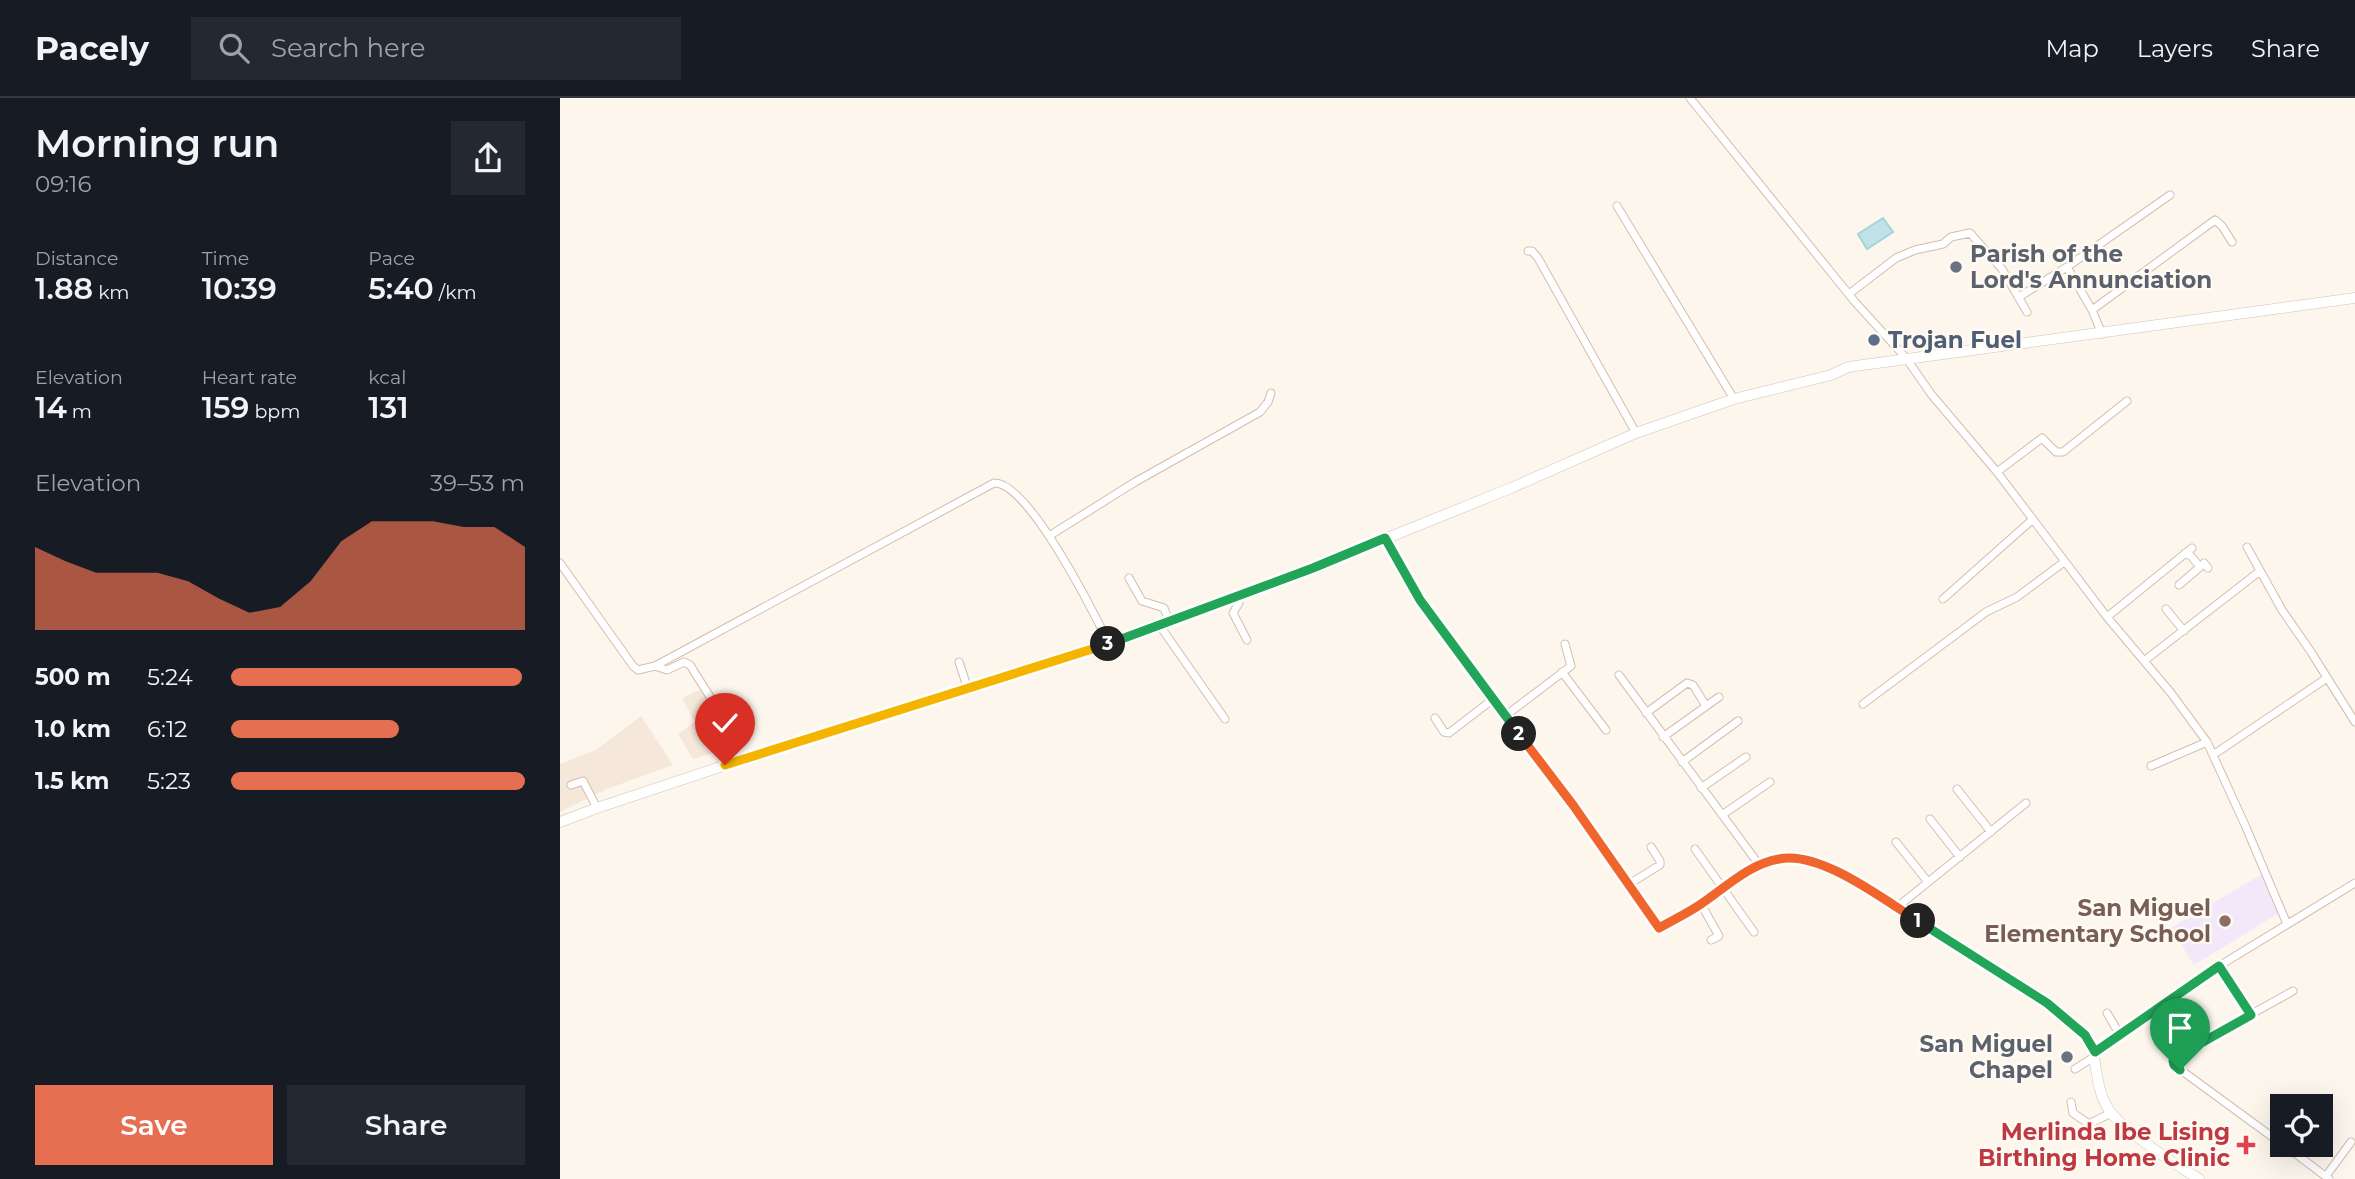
<!DOCTYPE html>
<meta charset="utf-8">
<style>
:root{--surface:#171b24;--page:#242831;--text:#f1f3f6;--muted:#9ea1a6;--line:#363941;--accent:#e76f51}
body{margin:0;font-family:Montserrat,sans-serif;background:var(--page);color:var(--text);height:100vh;display:flex;flex-direction:column;font-size:26px;white-space:nowrap}
*{box-sizing:border-box;margin:0}
p{font-size:23px;color:var(--muted)}
.icon{flex:none;width:38px;height:38px;fill:none;stroke:currentColor;stroke-width:2;stroke-linecap:round;stroke-linejoin:round}
.map{position:relative;flex:1;overflow:hidden}
.sheet{display:flex;flex-direction:column;background:var(--surface);width:560px}
.sheet>*{flex:none}
.buttons{position:absolute;left:1710px;top:996px;display:grid;gap:14px}
.buttons a{display:grid;place-items:center;width:63px;height:63px;border-radius:0px;background:var(--surface);box-shadow:0 7px 28px #0002;font-size:35px}
.pin{position:absolute;display:grid;place-items:center;width:60px;height:60px;color:#fff;margin:-72px -30px;border-radius:50% 50% 50% 0;rotate:-45deg;box-shadow:0 0 7px #0007}
.pin .icon{rotate:45deg}
.km{position:absolute;width:35px;height:35px;margin:-18px;border-radius:50%;background:#222;color:#fff;font-size:19px;line-height:35px;text-align:center}
.round{display:grid;place-items:center;flex:none;width:74px;height:74px;border-radius:0px;background:var(--page)}
.summary{display:flex;align-items:center;justify-content:space-between;height:119px;padding:0 35px}
h1{font-size:38px;font-weight:600;line-height:52px}
.stats{display:grid;grid-template-columns:repeat(3,1fr);gap:10px;height:119px;padding:7px 35px}
.stats div{display:grid;align-content:center}
.stats b{font-size:30px;font-weight:600}
.stats small{font-size:19px;font-weight:400}
.stats p{font-size:19px}
.chart{height:196px;padding:14px 35px}
.chart p{display:flex;justify-content:space-between}
.chart svg{width:100%;height:126px;margin-top:7px;fill:var(--accent);opacity:.7}
.primary-button{display:flex;gap:14px;margin-top:auto;padding:14px 35px}
.primary-button a{flex:1;height:80px;border-radius:0px;background:var(--accent);color:#fff;font-size:28px;font-weight:600;line-height:80px;text-align:center}
.primary-button a+a{background:var(--page);color:var(--text)}
ul{padding:0 35px;list-style:none;font-size:23px}
li{display:grid;grid-template-columns:112px 84px 1fr;align-items:center;height:52px}
li i{height:18px;border-radius:9px;background:var(--accent)}
header{display:flex;align-items:center;gap:42px;box-sizing:border-box;height:98px;padding:0 35px;background:var(--surface);border-bottom:2px solid var(--line)}
header strong{font-size:33px}
nav{display:flex;gap:38px;margin-inline-start:auto;font-size:24px}
.search{width:490px;height:63px;background:var(--page);display:flex;align-items:center;gap:18px;box-sizing:border-box;padding:0 24px;border-radius:0px;color:var(--muted);font-size:26px}
main{display:flex;flex:1;min-height:0}
.map>svg:first-child{display:block}
.residential{fill:#f5e8da}
.education{fill:#f3e8fa}
.water{fill:#bfe3e8;stroke:#a5d3da;stroke-width:2}
.lines{fill:none;stroke-linecap:round;stroke-linejoin:round}
.street-casing{stroke:#d1beb0;stroke-width:9}
.secondary-casing{stroke:#d6c0b0;stroke-width:11}
.street{stroke:#fff;stroke-width:7}
.secondary{stroke:#fff;stroke-width:10}
.split-1-casing{stroke:#fff;stroke-width:14}
.split-2-casing{stroke:#fff;stroke-width:14}
.split-3-casing{stroke:#fff;stroke-width:14}
.split-4-casing{stroke:#fff;stroke-width:14}
.split-1{stroke:#22a559;stroke-width:9}
.split-2{stroke:#f0652b;stroke-width:9}
.split-3{stroke:#22a559;stroke-width:9}
.split-4{stroke:#f5b400;stroke-width:9}
.worship-dot{fill:#6b7280;stroke:#fffaf3;stroke-width:2.5}
.service-dot{fill:#5c6f8a;stroke:#fffaf3;stroke-width:2.5}
.education-dot{fill:#8d6e63;stroke:#fffaf3;stroke-width:2.5}
.health-dot{fill:#e0444e;stroke:#fffaf3;stroke-width:2.5}
.labels{text-anchor:middle;dominant-baseline:central;stroke-width:5;stroke-linejoin:round;paint-order:stroke}
.worship-label{font-size:23px;font-weight:bold;fill:#5b616d;stroke:#fffaf3;text-anchor:start}
.service-label{font-size:23px;font-weight:bold;fill:#4e5e75;stroke:#fffaf3;text-anchor:start}
.education-label{font-size:23px;font-weight:bold;fill:#785e54;stroke:#fffaf3;text-anchor:end}
.health-label{font-size:23px;font-weight:bold;fill:#be3a42;stroke:#fffaf3;text-anchor:end}
</style>
<header>
<strong>Pacely</strong>
<div class="search"><svg class="icon" aria-label="search" viewBox="0 0 24 24"><circle cx="10" cy="10" r="6"/><path d="M15 15l6 6"/></svg>Search here</div>
<nav><a>Map</a><a>Layers</a><a>Share</a></nav>
</header>
<main>
<section class="sheet">
<div class="summary"><div><h1>Morning run</h1><p>09:16</p></div><a class="round"><svg class="icon" aria-label="share" viewBox="0 0 24 24"><path d="M12 15V3M7 8l5-5 5 5M5 13v7h14v-7"/></svg></a></div>
<div class="stats">
<div><p>Distance</p><b>1.88<small> km</small></b></div>
<div><p>Time</p><b>10:39</b></div>
<div><p>Pace</p><b>5:40<small> /km</small></b></div>
</div>
<div class="stats">
<div><p>Elevation</p><b>14<small> m</small></b></div>
<div><p>Heart rate</p><b>159<small> bpm</small></b></div>
<div><p>kcal</p><b>131</b></div>
</div>
<div class="chart"><p><span>Elevation</span>39–53 m</p>
<svg viewBox="0 0 160 44" preserveAspectRatio="none"><path d="M0 44V15L10 20L20 24L30 24L40 24L50 27L60 33L70 38L80 36L90 27L100 13L110 6L120 6L130 6L140 8L150 8L160 15V44z"/></svg>
</div>
<ul>
<li><b>500 m</b>5:24<i style="width:99%"></i></li>
<li><b>1.0 km</b>6:12<i style="width:57%"></i></li>
<li><b>1.5 km</b>5:23<i style="width:100%"></i></li>
</ul>
<div class="primary-button"><a>Save</a><a>Share</a></div>
</section>
<div class="map">
<svg width="1795" height="1081" viewBox="0 0 1795 1081">
<rect width="100%" height="100%" fill="#fdf6ec"/>
<path class="residential" d="M144,590l11,20 5,-2 22,38 -49,15 -15,-25 17,-12 -13,-24z
M81,618l32,49 -66,24 -47,23v-48l36,-14z"/>
<path class="education" d="M1702,776l17,39 -85,52 -23,-37z"/>
<path class="water" d="M1323,120l10,14 -26,17 -9,-15z"/>
<g class="lines">
<g class="street-casing">
<path id="street" d="M1130,0l165,204 51,56 25,36 66,78 110,145 64,76 36,49 38,83 42,99
M1057,108l117,193
M968,153h4l6,7 98,175
M1507,169l25,43 10,24
M1289,196l47,-36 19,-8 28,-6 8,-7 19,-4 32,36 25,43
M1459,199l48,-30 103,-72
M1532,212l123,-90 7,6 10,16
M1437,374l45,-34 14,14h7l64,-51
M489,438l86,-54 125,-70 8,-10 3,-9
M1687,449l35,63 29,42 44,70
M1625,455l6,3 9,11 4,-4 4,5
M0,465l73,103 5,4 17,-4 339,-183c34,-2 100,130 115,161
M569,480l13,23 22,7 5,13
M1619,487l21,-18
M679,497v8l-6,10 14,27
M1383,501l90,-80
M1606,511l18,22
M1547,519l85,-69
M600,528l65,93
M1584,563l116,-90
M399,564l9,27
M95,568l12,4 17,-8 6,3 22,35
M1002,574l44,58
M1059,577l141,191
M1303,606l123,-92 31,-15 47,-35
M1086,615l41,-30 6,2 13,21
M945,618l66,-50 -6,-22
M875,620l9,14 5,1 43,-33
M1103,639l56,-40
M1653,657l114,-77
M1122,664l56,-41
M1591,668l56,-24
M11,687l12,-4 14,27
M1141,690l45,-31
M1397,691l34,43
M1162,717l48,-33
M1370,721l30,38
M1336,744l32,40
M1135,751l59,83
M1069,786l31,-19v-4l-9,-14
M1141,806l18,32 -8,4
M1336,810l130,-105
M1659,868l32,49
M1547,915l13,22
M1535,954l124,-86 136,-83
M1515,971l19,-12
M1511,1004l2,11 16,11 22,-11
M1722,1046l-108,-79 -1,-4 10,-9 110,-61
M1723,1046l46,35
M1766,1078l25,-34"/>
</g>
<g class="secondary-casing">
<path id="secondary" d="M825,440l35,62 72,100 81,105 86,123 42,-24 51,-35 27,-10 20,-1 41,15 18,10 189,120 38,32 10,17 -1,5c3,18 5,42 18,57 17,20 63,50 87,65
M0,724l37,-14 186,-62 377,-120 153,-58 198,-80 125,-55 98,-34 97,-24 17,-8 507,-69"/>
</g>
<use href="#street" class="street"/>
<use href="#secondary" class="secondary"/>
</g>
<g class="lines">
<g class="split-1-casing">
<path id="split-1" d="M1358,823l129,82 38,32 10,17 124,-86 32,49 -75,42 -3,4 1,4 6,5"/>
</g>
<g class="split-2-casing">
<path id="split-2" d="M959,636l54,71 86,123c14,-8 29,-15 42,-24 24,-16 48,-40 78,-45 41,-9 105,41 139,62"/>
</g>
<g class="split-3-casing">
<path id="split-3" d="M548,546l205,-76 72,-30 35,62 99,134"/>
</g>
<g class="split-4-casing">
<path id="split-4" d="M165,667l383,-121"/>
</g>
<use href="#split-1" class="split-1"/>
<use href="#split-2" class="split-2"/>
<use href="#split-3" class="split-3"/>
<use href="#split-4" class="split-4"/>
</g>
<g class="worship-dot">
<circle cx="1396" cy="169" r="7"/>
<circle cx="1507" cy="959" r="7"/>
</g>
<circle class="service-dot" cx="1314" cy="242" r="7"/>
<circle class="education-dot" cx="1665" cy="823" r="7"/>
<path class="health-dot" d="M1682.5 1036.5h7v7h7v7h-7v7h-7v-7h-7v-7h7z"/>
<g class="labels">
<g class="worship-label">
<text x="1410" y="156">Parish of the<tspan x="1410" dy="26">Lord's Annunciation</tspan></text>
<text x="1493" y="946" text-anchor="end">San Miguel<tspan x="1493" dy="26">Chapel</tspan></text>
</g>
<g class="service-label">
<text x="1328" y="242">Trojan Fuel</text>
</g>
<g class="education-label">
<text x="1651" y="810">San Miguel<tspan x="1651" dy="26">Elementary School</tspan></text>
</g>
<g class="health-label">
<text x="1670" y="1034">Merlinda Ibe Lising<tspan x="1670" dy="26">Birthing Home Clinic</tspan></text>
</g>
</g>
</svg>
<div class="buttons">
<a><svg class="icon" aria-label="locate" viewBox="0 0 24 24"><circle cx="12" cy="12" r="6"/><path d="M12 2v4M12 18v4M2 12h4M18 12h4"/></svg></a>
</div>
<div class="pin" style="left:1620px;top:972px;background:#1e9e55"><svg class="icon" aria-label="arrive" viewBox="0 0 24 24"><path d="M6 21V4h12l-3 4 3 4H6"/></svg></div>
<div class="pin" style="left:165px;top:667px;background:#d93025"><svg class="icon" aria-label="check" viewBox="0 0 24 24"><path d="M5 12l5 5 9-10"/></svg></div>
<b class="km" style="left:1358px;top:823px">1</b>
<b class="km" style="left:959px;top:636px">2</b>
<b class="km" style="left:548px;top:546px">3</b>
</div>
</main>
